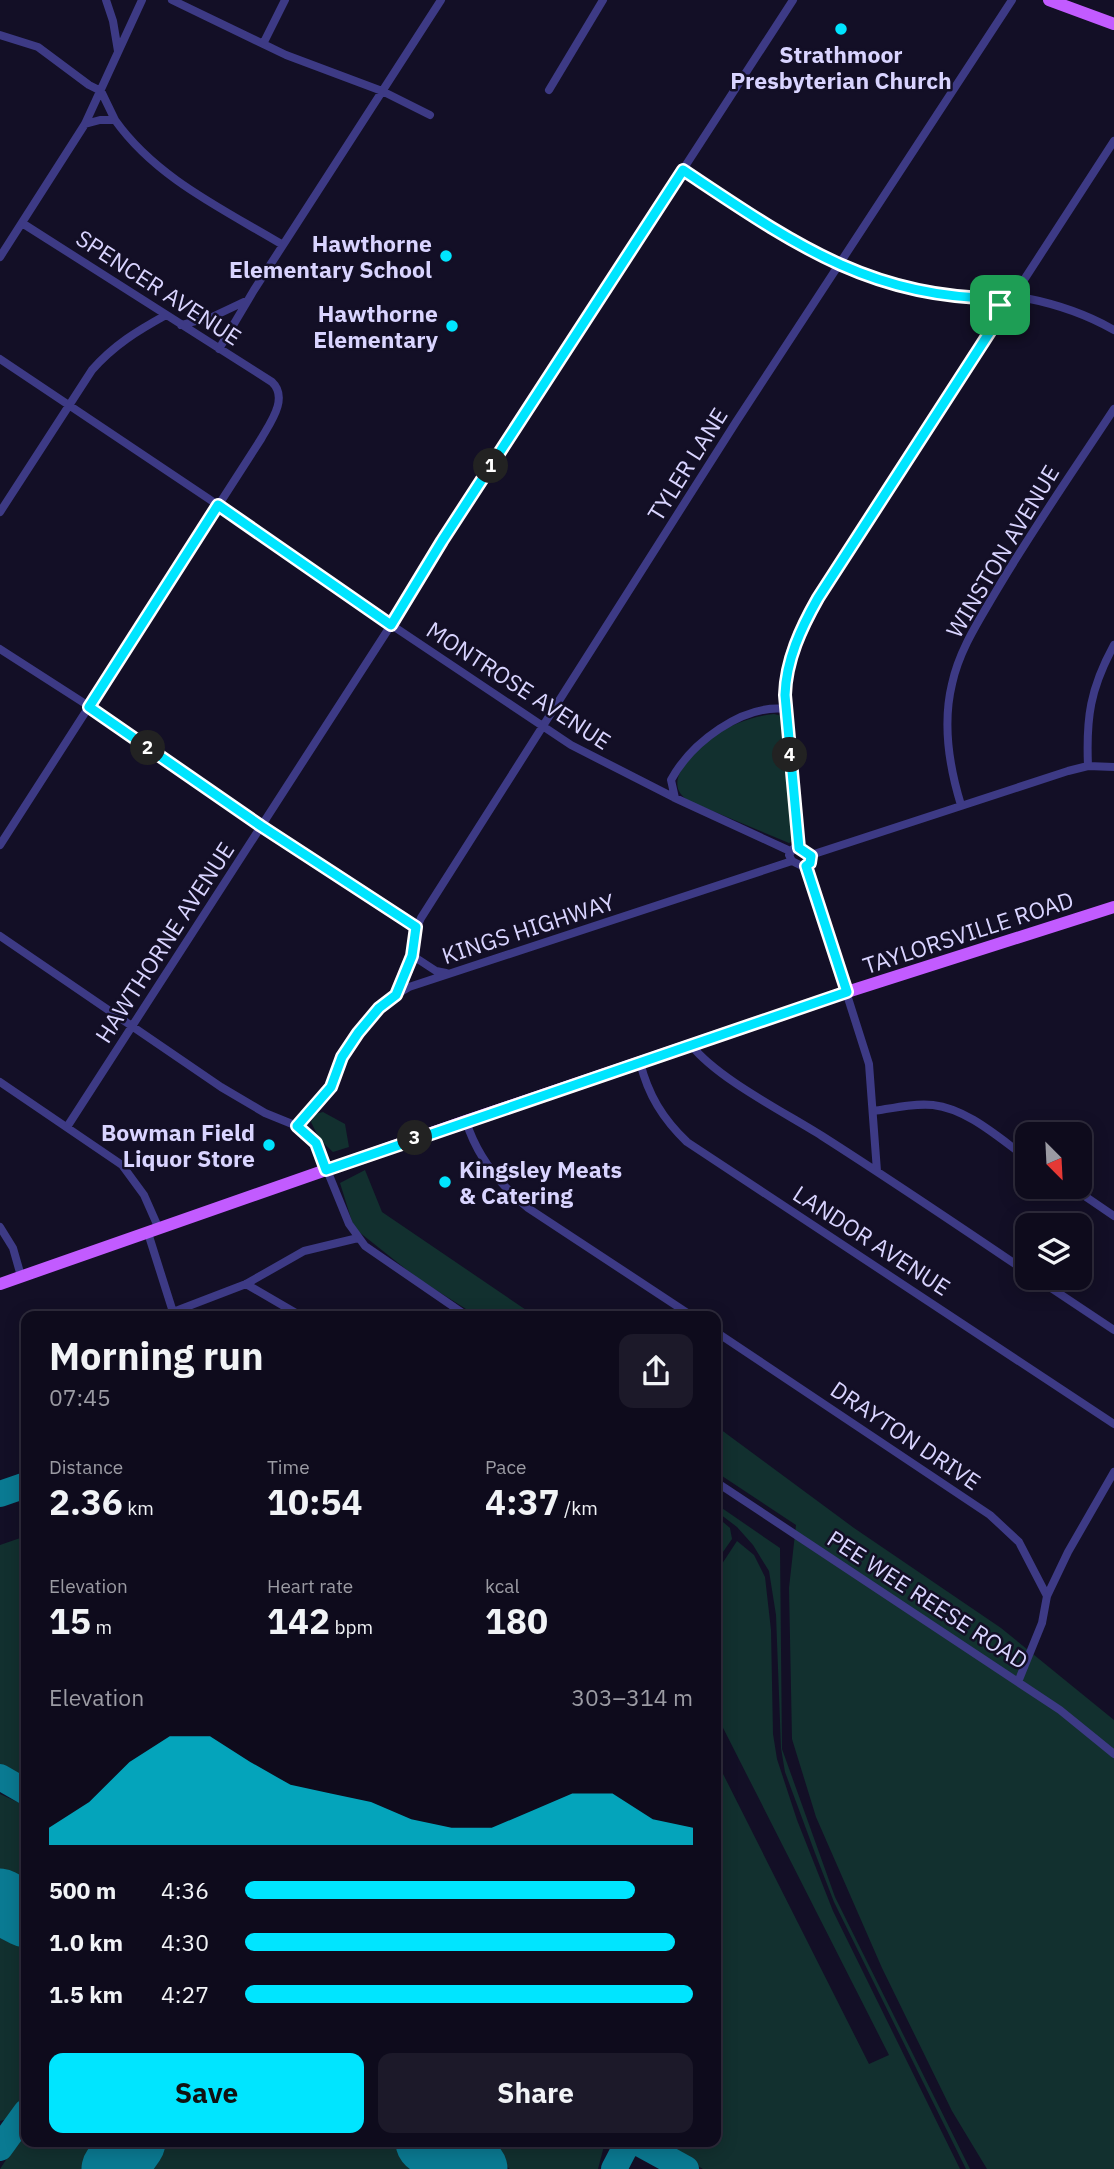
<!DOCTYPE html>
<meta charset="utf-8">
<style>
:root{--surface:#0e0b1c;--page:#1c1929;--text:#f1f3f6;--muted:#9b9ba3;--line:#2e2b3b;--accent:#00e5ff}
body{margin:0;font-family:"IBM Plex Sans",sans-serif;background:var(--page);color:var(--text);height:100vh;display:flex;flex-direction:column;font-size:26px;white-space:nowrap}
*{box-sizing:border-box;margin:0}
p{font-size:23px;color:var(--muted)}
.icon{flex:none;width:38px;height:38px;fill:none;stroke:currentColor;stroke-width:2;stroke-linecap:round;stroke-linejoin:round}
.map{position:relative;flex:1;overflow:hidden}
.side{position:absolute;left:21px;top:1311px;width:700px;height:836px;display:flex;flex-direction:column;background:var(--surface);border-radius:14px;box-shadow:0 4px 18px #0003,0 0 0 2px var(--line)}
.side>*{flex:none}
.needle{width:46px;rotate:156deg}
.buttons{position:absolute;left:1015px;top:1122px;display:grid;gap:14px}
.buttons a{display:grid;place-items:center;width:77px;height:77px;border-radius:14px;background:var(--surface);box-shadow:0 4px 18px #0003,0 0 0 2px var(--line);font-size:35px}
.pin{position:absolute;display:grid;place-items:center;width:60px;height:60px;color:#fff;margin:-30px;border-radius:14px;box-shadow:0 4px 10px #0006}
.km{position:absolute;width:35px;height:35px;margin:-18px;border-radius:50%;background:#222;color:#fff;font-size:19px;line-height:35px;text-align:center}
.round{display:grid;place-items:center;flex:none;width:74px;height:74px;border-radius:14px;background:var(--page)}
.overview{display:flex;align-items:center;justify-content:space-between;height:119px;padding:0 28px}
h1{font-size:38px;font-weight:700;line-height:52px}
.figures{display:grid;grid-template-columns:repeat(3,1fr);gap:10px;height:119px;padding:7px 28px}
.figures div{display:grid;align-content:center}
.figures b{font-size:35px;font-weight:700}
.figures small{font-size:19px;font-weight:400}
.figures p{font-size:19px}
.chart{height:196px;padding:14px 28px}
.chart p{display:flex;justify-content:space-between}
.chart svg{width:100%;height:126px;margin-top:7px;fill:var(--accent);opacity:.7}
.action{display:flex;gap:14px;margin-top:auto;padding:14px 28px}
.action a{flex:1;height:80px;border-radius:14px;background:var(--accent);color:#111;font-size:28px;font-weight:700;line-height:80px;text-align:center}
.action a+a{background:var(--page);color:var(--text)}
ul{padding:0 28px;list-style:none;font-size:23px}
li{display:grid;grid-template-columns:112px 84px 1fr;align-items:center;height:52px}
li i{height:18px;border-radius:9px;background:var(--accent)}
.map>svg:first-child{display:block}
.green{fill:#12302f}
.lines{fill:none;stroke-linecap:round;stroke-linejoin:round}
.taxiway{stroke:#0a7a92;stroke-width:26}
.runway{stroke:#0a7a92;stroke-width:65}
.street{stroke:#3d3a85;stroke-width:8}
.primary{stroke:#c25bff;stroke-width:12}
.route-casing{stroke:#fff;stroke-width:14}
.route{stroke:#00e5ff;stroke-width:9}
.poi-dot{fill:#00e5ff;stroke:#130f26;stroke-width:2.5}
.labels{text-anchor:middle;dominant-baseline:central;stroke-width:5;stroke-linejoin:round;paint-order:stroke}
.poi-label{font-size:23px;font-weight:bold;fill:#d9d4ff;stroke:#130f26;text-anchor:end}
.street-label{font-size:23px;fill:#d9d4ff;stroke:#130f26}
</style>
<div class="map">
<svg width="1114" height="2169" viewBox="0 0 1114 2169">
<rect width="100%" height="100%" fill="#130f26"/>
<path class="green" d="M774,714l8,2 1,6 11,114 -1,5 -4,2 -98,-41c-35,-18 6,-54 25,-67 17,-12 38,-19 58,-21z
M323,1112l22,12 4,23 -16,5 -13,-12 -9,-18 4,-8z
M365,1170l17,42 153,104h-58l-60,-38 -63,-50 -14,-45z
M716,1426l138,102 147,100 113,92v449h-127l-35,-58 -70,-143 -66,-151 -24,-78 -3,-151 7,-63 -80,-53z
M716,1504l64,44 2,201 53,148 135,272h-4l-132,-267 -19,-49 -30,-81 -4,-24 -5,-133 -7,-44 -16,-26 -16,-18 -21,-16z
M716,1516l14,12 2,11 -16,23z
M26,1536v248l-26,-15v-224z
M737,1541l17,14 11,22 6,53 2,104 4,25 20,61 36,91 127,258h-257l-47,-27h60v-382l153,304 20,-9 -173,-341v-141z
M0,1794l26,12v88l-26,-15z
M0,1917l26,15v161l-18,26 -8,2z
M26,2129v13h91l-19,27h-98z
M158,2142h239l48,27h-307z
M462,2142h139l3,4 -6,23h-88z"/>
<g class="lines">
<path class="taxiway" d="M0,1494l26,-9
M0,1777l26,15
M637,2142l49,27
M0,2148l26,-36
M614,2169l14,-27"/>
<path class="runway" d="M0,1901l26,14
M428,2142l47,27
M114,2169l19,-27"/>
<path class="street" d="M106,0l7,21 5,30
M172,0l114,55 96,36 48,24
M0,35l38,12 51,38 12,6 14,29
M263,44l22,-44
M549,90l54,-90
M85,124l15,-4h15c41,58 108,89 168,125
M683,170c104,69 186,129 318,128
M0,257l85,-133 57,-124
M1019,285l6,5 1,7c-6,10 -17,21 -26,8 0,-11 8,-19 19,-20z
M1020,286l94,-145
M1025,298c31,6 61,16 89,32
M181,325l31,-8 36,-17
M219,349l35,-59 187,-290
M0,359l209,140 175,121 187,125 104,53 115,53
M0,512l92,-142c22,-25 45,-39 74,-55
M0,649l98,63 163,114 155,101
M1088,766c-2,-48 2,-77 26,-121
M675,798l-4,-18c20,-37 71,-76 115,-71
M961,805c-12,-39 -19,-80 -9,-121 7,-33 26,-62 43,-91 37,-63 79,-123 119,-184
M0,845l261,-406c9,-16 28,-41 11,-57l-250,-159
M794,848h7l9,6v9l-8,3 -10,-5 -3,-6z
M799,848l-14,-153c1,-35 16,-68 34,-97l185,-288
M811,855l257,-84 20,-5 26,1
M806,866l63,198 8,107
M0,936l221,151 44,26 32,13 19,17 33,81 16,22 102,70
M413,956l23,15 10,2
M396,995l17,-39 1,-22 7,-16 315,-496 276,-422
M691,1045c27,34 93,67 131,91 69,44 137,90 205,136
M640,1062c8,33 23,57 47,80l427,282
M0,1082l122,83 22,30 15,34
M874,1111c19,-3 40,-8 59,-6 35,4 67,34 94,53
M466,1121c11,36 33,63 62,87l164,108
M297,1126l35,-39 16,-41 20,-27 24,-22 17,-10 383,-126
M67,1127l324,-502 51,-84 351,-541
M1070,1186l44,30
M0,1227l13,21 8,28
M148,1233l25,79
M1036,1278l78,52
M246,1284l55,32
M175,1316l-2,-4 73,-28 58,-33 54,-13
M716,1332l274,183 29,27 28,54
M716,1482l344,228 54,44
M1018,1682l24,-59 5,-27 21,-44 46,-80"/>
<path class="primary" d="M1049,0l65,24
M0,1284l466,-163 381,-129 267,-85"/>
</g>
<g class="lines">
<g class="route-casing">
<path id="route" d="M683,170c104,69 187,130 318,128l-1,7 4,5 -186,288c-17,30 -32,62 -33,97l14,153 12,8 -1,7 -4,3 41,126 -521,178 -10,-27 -19,-17 34,-39 11,-30 16,-24 21,-25 17,-13 16,-39 4,-29 -155,-101 -172,-119 129,-202 173,120 51,-84z"/>
</g>
<use href="#route" class="route"/>
</g>
<g class="poi-dot">
<circle cx="841" cy="29" r="7"/>
<circle cx="446" cy="256" r="7"/>
<circle cx="452" cy="326" r="7"/>
<circle cx="269" cy="1145" r="7"/>
<circle cx="445" cy="1182" r="7"/>
</g>
<g class="labels">
<g class="poi-label">
<text x="841" y="54" text-anchor="middle">Strathmoor<tspan x="841" dy="26">Presbyterian Church</tspan></text>
<text x="432" y="243">Hawthorne<tspan x="432" dy="26">Elementary School</tspan></text>
<text x="438" y="313">Hawthorne<tspan x="438" dy="26">Elementary</tspan></text>
<text x="255" y="1132">Bowman Field<tspan x="255" dy="26">Liquor Store</tspan></text>
<text x="459" y="1169" text-anchor="start">Kingsley Meats<tspan x="459" dy="26">&amp; Catering</tspan></text>
</g>
<g class="street-label">
<text transform="translate(159 287) rotate(33)">SPENCER AVENUE</text>
<text transform="translate(687 464) rotate(-58)">TYLER LANE</text>
<text transform="translate(1002 551) rotate(-59)">WINSTON AVENUE</text>
<text transform="translate(519 685) rotate(33)">MONTROSE AVENUE</text>
<text transform="translate(528 928) rotate(-18)">KINGS HIGHWAY</text>
<text transform="translate(968 932) rotate(-18)">TAYLORSVILLE ROAD</text>
<text transform="translate(164 942) rotate(-57)">HAWTHORNE AVENUE</text>
<text transform="translate(872 1240) rotate(33)">LANDOR AVENUE</text>
<text transform="translate(906 1435) rotate(34)">DRAYTON DRIVE</text>
<text transform="translate(928 1599) rotate(33)">PEE WEE REESE ROAD</text>
</g>
</g>
</svg>
<div class="buttons">
<a><svg class="needle" viewBox="-14 -14 28 28"><path d="M0-13l5 13h-10z" fill="#e53935"/><path d="M0 13l5-13h-10z" fill="#9b9ba3"/></svg></a>
<a><svg class="icon" aria-label="layers" viewBox="0 0 24 24"><path d="M12 4l9 5-9 5-9-5zM3 14l9 5 9-5"/></svg></a>
</div>
<div class="pin" style="left:1000px;top:305px;background:#1e9e55"><svg class="icon" aria-label="arrive" viewBox="0 0 24 24"><path d="M6 21V4h12l-3 4 3 4H6"/></svg></div>
<b class="km" style="left:491px;top:466px">1</b>
<b class="km" style="left:148px;top:748px">2</b>
<b class="km" style="left:415px;top:1138px">3</b>
<b class="km" style="left:790px;top:755px">4</b>
<section class="side">
<div class="overview"><div><h1>Morning run</h1><p>07:45</p></div><a class="round"><svg class="icon" aria-label="share" viewBox="0 0 24 24"><path d="M12 15V3M7 8l5-5 5 5M5 13v7h14v-7"/></svg></a></div>
<div class="figures">
<div><p>Distance</p><b>2.36<small> km</small></b></div>
<div><p>Time</p><b>10:54</b></div>
<div><p>Pace</p><b>4:37<small> /km</small></b></div>
</div>
<div class="figures">
<div><p>Elevation</p><b>15<small> m</small></b></div>
<div><p>Heart rate</p><b>142<small> bpm</small></b></div>
<div><p>kcal</p><b>180</b></div>
</div>
<div class="chart"><p><span>Elevation</span>303–314 m</p>
<svg viewBox="0 0 160 44" preserveAspectRatio="none"><path d="M0 44V38L10 29L20 15L30 6L40 6L50 15L60 23L70 26L80 29L90 35L100 38L110 38L120 32L130 26L140 26L150 35L160 38V44z"/></svg>
</div>
<ul>
<li><b>500 m</b>4:36<i style="width:87%"></i></li>
<li><b>1.0 km</b>4:30<i style="width:96%"></i></li>
<li><b>1.5 km</b>4:27<i style="width:100%"></i></li>
</ul>
<div class="action"><a>Save</a><a>Share</a></div>
</section>
</div>
